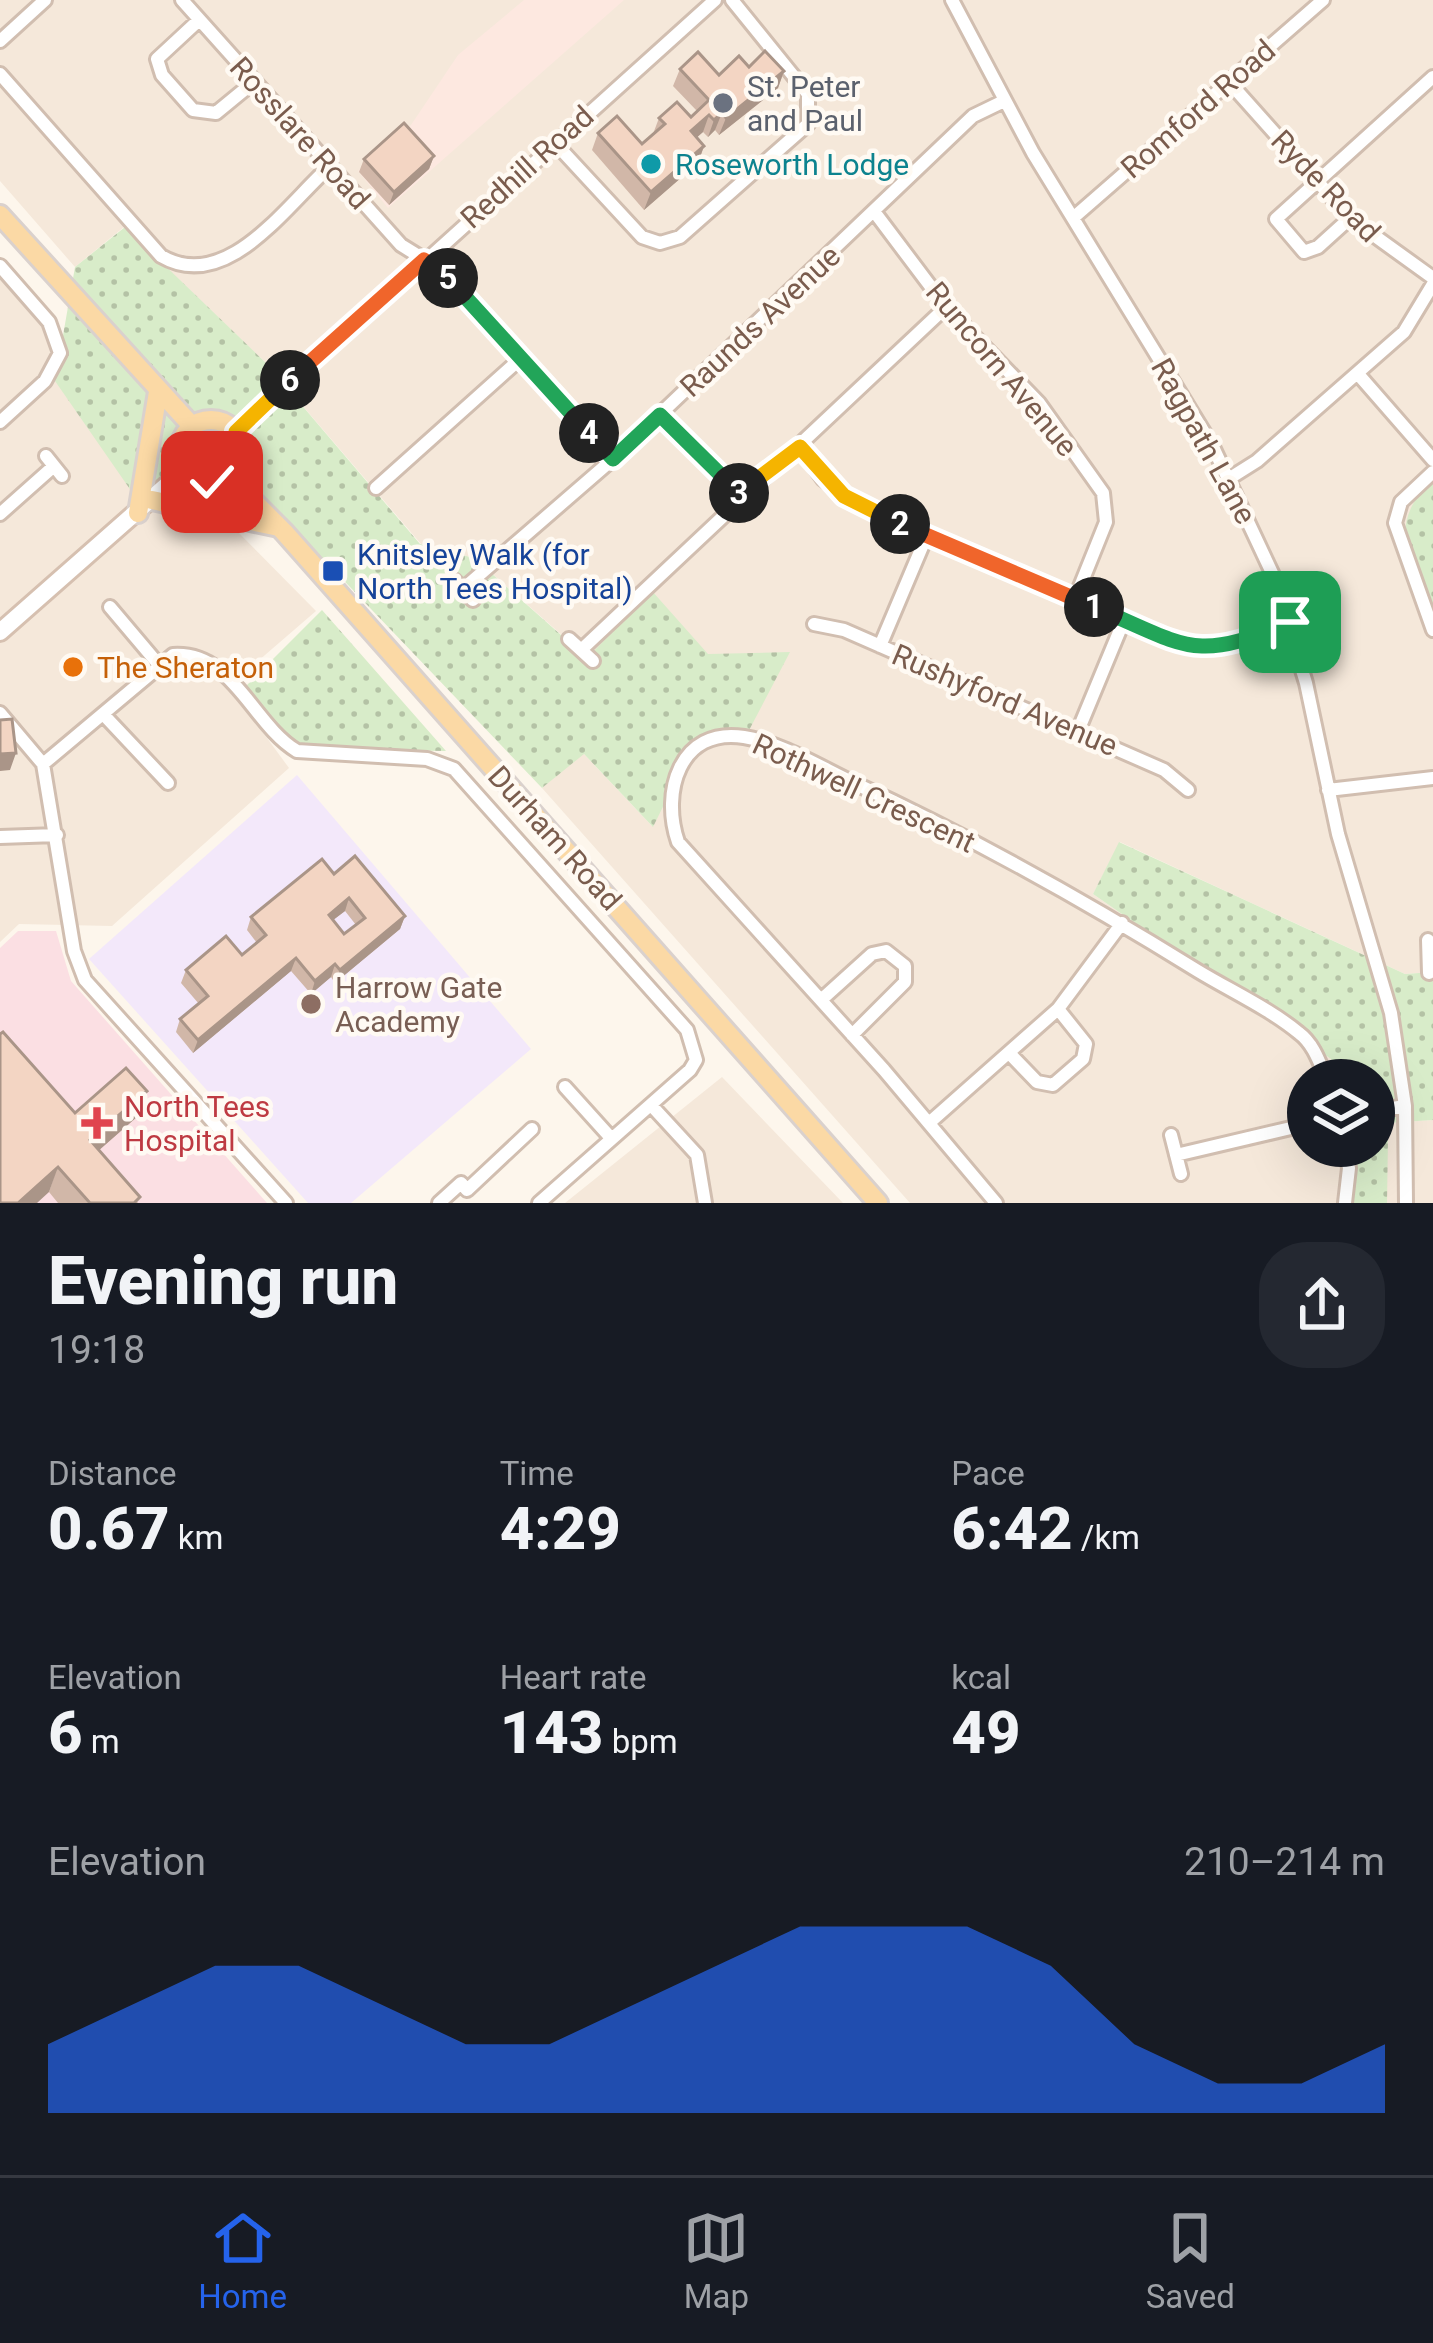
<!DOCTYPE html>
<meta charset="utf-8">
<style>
:root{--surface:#171b24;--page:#242831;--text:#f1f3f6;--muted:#9ea1a6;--line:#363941;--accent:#2563eb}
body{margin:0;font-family:Roboto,sans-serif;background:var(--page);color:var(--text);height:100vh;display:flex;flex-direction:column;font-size:45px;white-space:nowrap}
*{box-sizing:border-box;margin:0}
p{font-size:39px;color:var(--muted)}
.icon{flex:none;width:66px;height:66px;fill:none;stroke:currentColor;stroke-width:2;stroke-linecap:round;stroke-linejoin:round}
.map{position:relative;height:1203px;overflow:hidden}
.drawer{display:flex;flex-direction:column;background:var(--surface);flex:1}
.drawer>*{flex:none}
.fabs{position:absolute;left:1287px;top:1059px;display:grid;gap:24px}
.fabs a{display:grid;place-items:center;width:108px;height:108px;border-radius:50%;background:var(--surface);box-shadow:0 12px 48px #0002;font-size:60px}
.pin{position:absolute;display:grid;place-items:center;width:102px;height:102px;color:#fff;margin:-51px;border-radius:24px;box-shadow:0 6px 18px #0006}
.km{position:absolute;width:60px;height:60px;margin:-30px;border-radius:50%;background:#222;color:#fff;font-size:33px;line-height:60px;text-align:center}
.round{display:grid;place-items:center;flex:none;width:126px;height:126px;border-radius:48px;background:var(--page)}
.summary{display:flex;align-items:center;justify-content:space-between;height:204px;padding:0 48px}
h1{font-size:66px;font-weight:800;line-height:90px}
.stats{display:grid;grid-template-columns:repeat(3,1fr);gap:18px;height:204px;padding:12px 48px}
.stats div{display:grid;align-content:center}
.stats b{font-size:60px;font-weight:800}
.stats small{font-size:33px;font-weight:400}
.stats p{font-size:33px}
.chart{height:336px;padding:24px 48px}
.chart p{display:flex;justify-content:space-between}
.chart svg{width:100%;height:216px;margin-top:12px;fill:var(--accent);opacity:.7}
.menu{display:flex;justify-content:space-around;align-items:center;height:168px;border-top:3px solid var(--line);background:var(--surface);font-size:33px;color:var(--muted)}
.menu a{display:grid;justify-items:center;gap:6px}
.menu .selected{color:var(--accent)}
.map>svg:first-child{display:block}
.residential{fill:#f5e8da}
.commercial{fill:#fde8e0}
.education{fill:#f3e8fa}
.medical{fill:#fbdfe3}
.grass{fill:url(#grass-dots)}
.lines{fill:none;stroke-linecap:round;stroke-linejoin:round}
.street-casing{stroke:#d1beb0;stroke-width:18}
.secondary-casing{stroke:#d6c0b0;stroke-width:22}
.primary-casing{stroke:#dad1cd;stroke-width:24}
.street{stroke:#fff;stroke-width:12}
.secondary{stroke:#fff;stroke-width:16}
.primary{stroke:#fbd9a5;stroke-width:18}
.wall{fill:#d1b7a8;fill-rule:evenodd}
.shaded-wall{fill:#aa9588}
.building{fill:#f3d5c3;stroke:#aa9588;stroke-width:3;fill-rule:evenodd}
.split-1-casing{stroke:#fff;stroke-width:24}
.split-2-casing{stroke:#fff;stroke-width:24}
.split-3-casing{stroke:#fff;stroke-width:24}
.split-4-casing{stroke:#fff;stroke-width:24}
.split-5-casing{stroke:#fff;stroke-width:24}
.split-6-casing{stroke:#fff;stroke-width:24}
.split-7-casing{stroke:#fff;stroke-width:24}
.split-1{stroke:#22a559;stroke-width:15}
.split-2{stroke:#f0652b;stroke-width:15}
.split-3{stroke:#f5b400;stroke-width:15}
.split-4{stroke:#22a559;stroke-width:15}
.split-5{stroke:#22a559;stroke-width:15}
.split-6{stroke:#f0652b;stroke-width:15}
.split-7{stroke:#f5b400;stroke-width:15}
.worship-dot{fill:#6b7280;stroke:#fffaf3;stroke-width:4.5}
.culture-dot{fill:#0f9aa8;stroke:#fffaf3;stroke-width:4.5}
.transit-dot{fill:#1a4fb4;stroke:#fffaf3;stroke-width:4.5}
.food-dot{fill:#e8710a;stroke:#fffaf3;stroke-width:4.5}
.education-dot{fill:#8d6e63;stroke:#fffaf3;stroke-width:4.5}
.health-dot{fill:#e0444e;stroke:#fffaf3;stroke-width:4.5}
.labels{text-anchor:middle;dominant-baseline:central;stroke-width:9;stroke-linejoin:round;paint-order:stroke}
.worship-label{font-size:30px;fill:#5b616d;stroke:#fffaf3;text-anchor:start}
.street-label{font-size:30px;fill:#7a5c4d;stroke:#fffaf3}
.culture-label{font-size:30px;fill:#0d838f;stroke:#fffaf3;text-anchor:start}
.transit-label{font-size:30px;fill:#164399;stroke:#fffaf3;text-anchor:start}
.food-label{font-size:30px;fill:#c56008;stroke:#fffaf3;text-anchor:start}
.education-label{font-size:30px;fill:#785e54;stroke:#fffaf3;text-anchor:start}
.health-label{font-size:30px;fill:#be3a42;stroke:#fffaf3;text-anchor:start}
</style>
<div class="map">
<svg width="1433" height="1203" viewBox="0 0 1433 1203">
<defs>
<pattern id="grass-dots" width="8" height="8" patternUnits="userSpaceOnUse" patternTransform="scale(3)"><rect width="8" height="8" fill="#d8ecc9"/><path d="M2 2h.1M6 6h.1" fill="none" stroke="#b4c2a5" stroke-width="1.8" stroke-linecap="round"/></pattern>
</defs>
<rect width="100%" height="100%" fill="#fdf6ec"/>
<path class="residential" d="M0,0h1433v972l-28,2 -285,-132 -27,52 238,165 7,21h-30v66h66v-22l59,-4v83h-523l-368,-415 41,-35 69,73 -64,-168 -114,-100 -53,-14 -156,-182 -141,-135 -49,40 -75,-86z
M0,259l57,59 4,64 87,127 90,23 78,79 -87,75 60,82 -177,158 -93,-2 -19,18z
M722,1077l121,126h-278z"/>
<path class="commercial" d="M524,0h100l-236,208 -30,-37 53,-46 47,-70z"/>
<path class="education" d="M297,775l234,274 -180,154h-43l-219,-244z"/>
<path class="medical" d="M18,931h38l15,50 196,222h-267v-255z"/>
<path class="grass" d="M125,227l140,135 155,182 54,14 113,100 65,-67 56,63 82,-2 -44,84 -53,10 -40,81 -69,-73 -42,34 -235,-246 -164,-34 -88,-127 20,-114z
M1433,479v141c-20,-61 -51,-91 0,-141z
M322,610l124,141 -143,-2 -60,-60z
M1119,842l286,132 28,-2v148l-59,4v-44h-36l-7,-21 -238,-165z
M1374,1128l14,10 -1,65h-36l4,-23 -9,-34h28z"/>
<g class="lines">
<g class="street-casing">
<path id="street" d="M182,0l219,245 42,26 170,188
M952,0l81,153 180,294 60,128 33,108 32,151 53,179 14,93 1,97
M199,20l-42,39 5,16 31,35 23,3 39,-32
M0,41l45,-41
M0,74l161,182c65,38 124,-49 168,-89
M1229,82l121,136 83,60
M555,143l87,94 18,6 20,-6 128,-113v-30l-76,-94
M876,214l70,93 93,96 64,90 3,29 -31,77
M1073,218l250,-218
M1350,218l-32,29 -14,5 -28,-33 157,-142
M0,266l49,56 11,31 -15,28 -45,41
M1358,374l75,86
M660,415l81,81
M236,432l479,-432
M800,447l23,32 47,32 306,131c45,13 73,-2 114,-19
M46,456l16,20
M1433,472l-32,30 -6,21 38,107
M1230,478l27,-17 147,-129 29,-48
M376,488l144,-129
M0,514l54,-48
M454,580l19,20
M463,589l150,-130 360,-343 31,-15
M110,607l49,58
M814,624l30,6 320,140 24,20
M569,639l24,22
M880,646l47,-111
M581,650l365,-343
M0,713l43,51 31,187 11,29 201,223
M103,714l65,69
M1078,731l46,-111
M43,764l130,-109c60,-4 79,69 124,96l130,8 27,10 233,261 9,30 -6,10 -151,133
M1328,790l105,-12
M0,837l57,-2
M1428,940l1,33
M821,1000l51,-46 14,-3 19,15v16l-53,53
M1009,1053l28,29 16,3 30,-26 3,-15 -28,-35
M565,1087l46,51
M651,1105l46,50 8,48
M1374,1111l31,-5
M929,1123l129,-114 64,-86
M1171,1135l10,39
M1344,1146l5,22 -4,35
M1176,1155l132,-31
M439,1203l22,-20 6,7 65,-61
M996,1203l-112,-133 -206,-228c-17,-49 1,-115 66,-105 38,6 76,30 110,46 119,55 233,119 344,188 33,20 72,38 101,62 15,11 21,31 28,47"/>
</g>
<g class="secondary-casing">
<path id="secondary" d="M0,632l185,-163"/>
</g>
<g class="primary-casing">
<path id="primary" d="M0,215l192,211
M180 451a31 31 0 1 1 62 0a31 31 0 1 1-62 0Z
M228,476l56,56 594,671
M152,500l127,27
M138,513l20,-121"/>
</g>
<use href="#street" class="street"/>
<use href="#secondary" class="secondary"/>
<use href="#primary" class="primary"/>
</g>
<path class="wall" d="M749,67l35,4 -6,17 -59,47 -4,-5 -7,7 -5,-5 -6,5 7,9 -6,17 -54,47 -52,-60 6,-17 44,11 11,-10 6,-16 32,-1 6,-6 -24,-25 7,-17 39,6z
M434,156l-5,13 -40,36 -30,-33 5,-13z
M334,874l71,42 -5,13 -65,54 -4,-6 -20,17 -20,-23 -98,82 -17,-21 4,-13 19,-15 -18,-21 5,-13 56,-15 15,-12 -10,-13 4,-13zM345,911l11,14 -12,9 -11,-14z
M147,1091l-9,25 -39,34 39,53h-80l-9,-11 26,-79z"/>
<path class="shaded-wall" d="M784,71l-6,17 -59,47 7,-17z
M722,113l-7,17 -7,7 6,-17z
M709,115l-6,17 -18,16 6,-17z
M704,146l-6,17 -54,47 7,-18z
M434,156l-5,13 -40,36 5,-13z
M16,753l-6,17 -10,1v-17z
M349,898l-4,13 -21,16 5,-12z
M405,916l-5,13 -65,54 5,-13z
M296,958l-5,13 -98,82 5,-13z
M335,964l-4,13 -20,17 4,-13z
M147,1091l-9,25 -57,50 9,-26z
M58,1167l-9,25 -12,11h-19z"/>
<path class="building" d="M765,51l19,20 -58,47 -4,-5 -8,7 -5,-5 -18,16 13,15 -53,46 -53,-59 19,-17 25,28 23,-20 -6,-6 18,-16 14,15 18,-17 -29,-31 18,-17 21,23 20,-19 10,11z
M404,123l30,33 -40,36 -30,-33z
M12,719l4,34 -16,1v-34z
M355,856l50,60 -65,54 -5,-6 -20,17 -19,-23 -98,82 -18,-21 28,-23 -22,-26 40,-34 16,19 24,-20 -15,-18 71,-58 12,15zM349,898l16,20 -21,16 -15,-19z
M3,1032l72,81 51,-45 21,23 -57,49 50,57 -6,6h-44l-32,-36 -40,36h-18v-169z"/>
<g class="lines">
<g class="split-1-casing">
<path id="split-1" d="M1094,607c93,39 99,57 196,15"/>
</g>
<g class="split-2-casing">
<path id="split-2" d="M900,524l194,83"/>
</g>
<g class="split-3-casing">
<path id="split-3" d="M739,493l61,-46 44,49 56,28"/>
</g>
<g class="split-4-casing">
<path id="split-4" d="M589,433l24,26 47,-44 79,78"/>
</g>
<g class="split-5-casing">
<path id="split-5" d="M448,278l141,155"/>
</g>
<g class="split-6-casing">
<path id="split-6" d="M290,380l134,-120 24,18"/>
</g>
<g class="split-7-casing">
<path id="split-7" d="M212,482l24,-14 6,-17 -6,-19 54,-52"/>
</g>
<use href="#split-1" class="split-1"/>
<use href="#split-2" class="split-2"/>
<use href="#split-3" class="split-3"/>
<use href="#split-4" class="split-4"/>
<use href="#split-5" class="split-5"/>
<use href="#split-6" class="split-6"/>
<use href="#split-7" class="split-7"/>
</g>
<circle class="worship-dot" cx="723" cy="103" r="12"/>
<circle class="culture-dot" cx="651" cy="164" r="12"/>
<rect class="transit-dot" x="321" y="559" width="24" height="24" rx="6"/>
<circle class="food-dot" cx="73" cy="667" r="12"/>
<circle class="education-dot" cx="311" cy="1004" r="12"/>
<path class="health-dot" d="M91 1105h12v12h12v12h-12v12h-12v-12h-12v-12h12z"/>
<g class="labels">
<g class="worship-label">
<text x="747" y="86">St. Peter<tspan x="747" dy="34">and Paul</tspan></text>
</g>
<g class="street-label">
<text transform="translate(1198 109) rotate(-41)">Romford Road</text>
<text transform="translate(300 133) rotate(48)">Rosslare Road</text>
<text transform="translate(527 167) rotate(-42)">Redhill Road</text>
<text transform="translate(1326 186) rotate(46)">Ryde Road</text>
<text transform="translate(760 321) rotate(-43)">Raunds Avenue</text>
<text transform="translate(1002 369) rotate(50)">Runcorn Avenue</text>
<text transform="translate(1204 441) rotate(61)">Ragpath Lane</text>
<text transform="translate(1005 700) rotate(23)">Rushyford Avenue</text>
<text transform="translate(864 793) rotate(25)">Rothwell Crescent</text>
<text transform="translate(555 838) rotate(48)">Durham Road</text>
</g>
<g class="culture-label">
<text x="675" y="164">Roseworth Lodge</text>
</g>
<g class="transit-label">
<text x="357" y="554">Knitsley Walk (for<tspan x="357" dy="34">North Tees Hospital)</tspan></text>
</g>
<g class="food-label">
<text x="97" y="667">The Sheraton</text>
</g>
<g class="education-label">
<text x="335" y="987">Harrow Gate<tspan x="335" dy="34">Academy</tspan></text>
</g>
<g class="health-label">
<text x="124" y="1106">North Tees<tspan x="124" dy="34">Hospital</tspan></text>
</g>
</g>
</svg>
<div class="fabs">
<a><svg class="icon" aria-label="layers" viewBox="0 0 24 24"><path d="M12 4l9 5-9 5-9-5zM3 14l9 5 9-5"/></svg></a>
</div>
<div class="pin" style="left:1290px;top:622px;background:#1e9e55"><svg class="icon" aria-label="arrive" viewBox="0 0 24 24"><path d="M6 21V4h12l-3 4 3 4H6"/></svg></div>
<div class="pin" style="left:212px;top:482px;background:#d93025"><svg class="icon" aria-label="check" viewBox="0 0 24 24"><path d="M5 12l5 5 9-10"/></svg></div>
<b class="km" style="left:1094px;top:607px">1</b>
<b class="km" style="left:900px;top:524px">2</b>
<b class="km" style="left:739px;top:493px">3</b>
<b class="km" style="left:589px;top:433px">4</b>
<b class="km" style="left:448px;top:278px">5</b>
<b class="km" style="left:290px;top:380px">6</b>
</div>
<section class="drawer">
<div class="summary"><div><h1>Evening run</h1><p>19:18</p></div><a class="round"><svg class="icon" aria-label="share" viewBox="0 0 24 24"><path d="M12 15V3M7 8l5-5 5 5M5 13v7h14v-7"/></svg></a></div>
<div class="stats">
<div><p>Distance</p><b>0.67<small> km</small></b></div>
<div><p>Time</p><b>4:29</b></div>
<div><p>Pace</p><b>6:42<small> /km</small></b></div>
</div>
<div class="stats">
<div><p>Elevation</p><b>6<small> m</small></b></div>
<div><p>Heart rate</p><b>143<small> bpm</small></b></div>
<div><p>kcal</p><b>49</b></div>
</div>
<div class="chart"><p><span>Elevation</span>210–214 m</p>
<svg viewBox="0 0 160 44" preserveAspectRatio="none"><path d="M0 44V30L10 22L20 14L30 14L40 22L50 30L60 30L70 22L80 14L90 6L100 6L110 6L120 14L130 30L140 38L150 38L160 30V44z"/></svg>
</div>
</section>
<nav class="menu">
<a class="selected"><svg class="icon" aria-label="home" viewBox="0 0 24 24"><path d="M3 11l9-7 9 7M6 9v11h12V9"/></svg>Home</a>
<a><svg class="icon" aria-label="map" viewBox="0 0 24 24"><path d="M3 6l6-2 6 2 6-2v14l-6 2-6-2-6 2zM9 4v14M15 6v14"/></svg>Map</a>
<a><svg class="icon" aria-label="saved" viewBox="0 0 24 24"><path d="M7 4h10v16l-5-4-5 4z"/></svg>Saved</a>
</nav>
